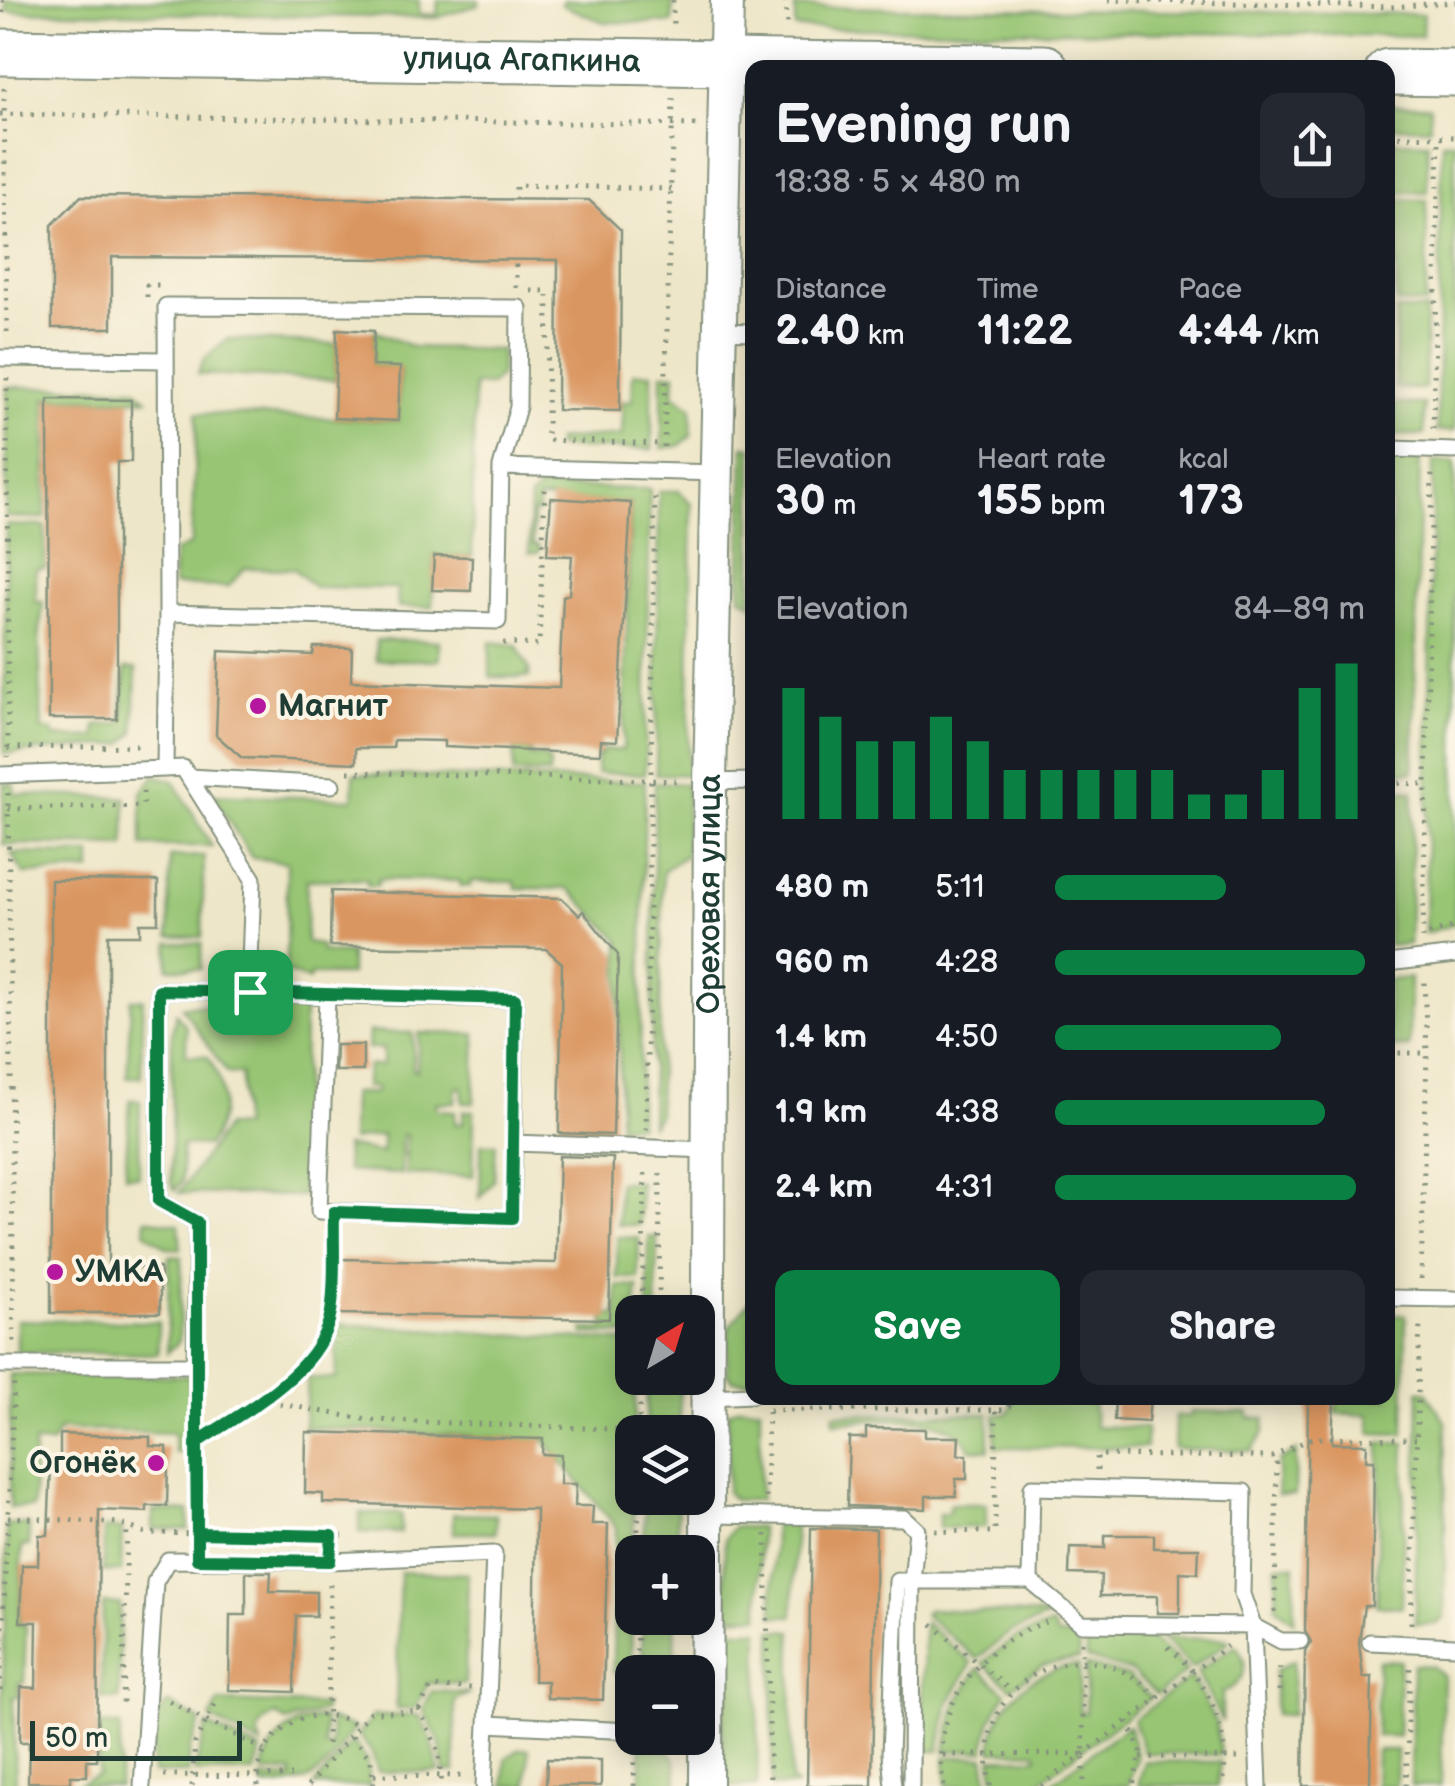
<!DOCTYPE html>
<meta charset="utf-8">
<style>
:root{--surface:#171b24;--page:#242831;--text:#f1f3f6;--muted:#9ea1a6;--accent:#0b8043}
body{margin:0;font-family:"Balsamiq Sans",sans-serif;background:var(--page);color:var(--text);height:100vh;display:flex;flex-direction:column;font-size:38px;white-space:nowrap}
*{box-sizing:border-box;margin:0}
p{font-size:32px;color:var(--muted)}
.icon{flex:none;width:55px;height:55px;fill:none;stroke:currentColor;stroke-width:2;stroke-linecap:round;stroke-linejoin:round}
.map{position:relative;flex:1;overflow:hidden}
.details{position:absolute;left:745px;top:60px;width:650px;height:1345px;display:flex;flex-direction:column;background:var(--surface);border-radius:20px;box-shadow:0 5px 25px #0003}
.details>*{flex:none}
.needle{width:65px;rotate:38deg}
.controls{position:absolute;left:615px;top:1295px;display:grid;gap:20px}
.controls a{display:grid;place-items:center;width:100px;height:100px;border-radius:20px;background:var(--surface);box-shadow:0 5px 25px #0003;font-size:50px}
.scale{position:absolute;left:30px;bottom:25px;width:212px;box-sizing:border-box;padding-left:10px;border:5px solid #1f3d34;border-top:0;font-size:28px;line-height:35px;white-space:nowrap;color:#1f3d34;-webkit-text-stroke:8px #fcf5e5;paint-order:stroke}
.pin{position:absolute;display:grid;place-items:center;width:85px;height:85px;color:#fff;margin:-42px;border-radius:20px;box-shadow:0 5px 15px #0006}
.round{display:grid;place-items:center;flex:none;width:105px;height:105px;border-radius:20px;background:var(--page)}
.headline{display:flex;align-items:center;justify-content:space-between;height:170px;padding:0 30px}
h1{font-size:55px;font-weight:600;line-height:75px}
.metrics{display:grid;grid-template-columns:repeat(3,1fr);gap:15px;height:170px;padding:10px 30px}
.metrics div{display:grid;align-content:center}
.metrics b{font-size:42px;font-weight:600}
.metrics small{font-size:28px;font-weight:400}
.metrics p{font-size:28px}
.chart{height:280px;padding:20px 30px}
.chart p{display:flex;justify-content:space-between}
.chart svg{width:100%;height:180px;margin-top:10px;stroke:var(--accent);stroke-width:6}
.button{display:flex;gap:20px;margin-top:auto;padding:20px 30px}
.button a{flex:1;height:115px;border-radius:20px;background:var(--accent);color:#fff;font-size:40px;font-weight:600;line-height:115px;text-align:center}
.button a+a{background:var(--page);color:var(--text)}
ul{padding:0 30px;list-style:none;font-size:32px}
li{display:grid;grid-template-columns:160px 120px 1fr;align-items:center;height:75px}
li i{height:25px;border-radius:12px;background:var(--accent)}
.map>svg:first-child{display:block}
.green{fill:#97c573;stroke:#5b8154;stroke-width:2.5}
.building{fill:#da9661}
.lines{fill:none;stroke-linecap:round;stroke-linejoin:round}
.lane-casing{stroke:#86927e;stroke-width:19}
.street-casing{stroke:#86927e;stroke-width:36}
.secondary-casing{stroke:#86927e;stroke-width:49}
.path{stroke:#86927e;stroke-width:5;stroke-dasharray:2.5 8;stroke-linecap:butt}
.lane{stroke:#fff;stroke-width:15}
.street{stroke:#fff;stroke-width:32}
.secondary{stroke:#fff;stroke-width:45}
.route-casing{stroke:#fff;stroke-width:20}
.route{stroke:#0b8043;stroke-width:12}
.poi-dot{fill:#b5179e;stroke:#fcf5e5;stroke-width:4}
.labels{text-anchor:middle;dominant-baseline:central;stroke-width:8;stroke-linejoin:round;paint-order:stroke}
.street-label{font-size:32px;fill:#1f3d34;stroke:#fcf5e5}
.poi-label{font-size:32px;font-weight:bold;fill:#1f3d34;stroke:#fcf5e5;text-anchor:start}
</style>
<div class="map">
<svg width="1455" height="1786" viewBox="0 0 1455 1786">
<rect width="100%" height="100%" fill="#fcf5e5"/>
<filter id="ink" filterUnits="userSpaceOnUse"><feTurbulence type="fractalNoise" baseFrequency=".01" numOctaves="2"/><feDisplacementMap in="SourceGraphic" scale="20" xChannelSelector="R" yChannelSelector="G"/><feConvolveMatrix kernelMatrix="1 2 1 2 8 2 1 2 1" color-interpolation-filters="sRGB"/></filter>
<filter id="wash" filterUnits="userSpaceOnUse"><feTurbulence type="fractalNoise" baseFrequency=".0048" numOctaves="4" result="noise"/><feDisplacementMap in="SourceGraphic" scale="40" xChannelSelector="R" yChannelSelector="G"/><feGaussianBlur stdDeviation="2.25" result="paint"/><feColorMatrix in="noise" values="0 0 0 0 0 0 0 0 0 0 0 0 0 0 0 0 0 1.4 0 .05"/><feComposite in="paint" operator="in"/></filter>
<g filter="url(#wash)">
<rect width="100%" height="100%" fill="#eee6c8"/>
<path class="green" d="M6,0h413v14l18,1 1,-15h41v4l-42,14 -431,-7z
M563,0l110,1 -1,22 -69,-1 -41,-17z
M795,7l628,7 -1,22 -627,-8z
M1388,105l42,1v22l-42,-1z
M1388,141l40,1 -1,50h-39z
M1442,142h13v289h-18z
M1388,199l39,1 -1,104 -30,-1 1,-98 -9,-1z
M1396,310h30l-1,79 -30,-1z
M374,331l39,16 88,3v24l-10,11h-17l-2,172 -38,-1 -2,51h-34l-1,-19 -83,-1 -20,-18 -49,-1 -17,19 -55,-2 2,-33 16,-8 6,-131 201,8 2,-53 -28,-2z
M227,339l110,5 -2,36 -137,-6 6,-15z
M633,373h19v76l-95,-1v-8l65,-5 1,-34h9z
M662,373l13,1 -1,20 18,13 -1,29 -12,10 -17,2z
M7,387l128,1 12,11 -101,-1 -1,120 -39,-1z
M1395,404h29v31h-30z
M744,446l8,1v157l-12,-8z
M1392,458l28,1 -7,313h-25z
M1433,461l22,2v461l-30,9z
M541,487l109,2 -5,285 -48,-1v-16l7,-7h19l8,-247 -92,-4 -1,13 -5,1v32l6,1 -1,7h-9l1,-55z
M659,491h20l13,13 -4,271 -32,-1z
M6,525l39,1v42l-9,1v33h7l-4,39 3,89 11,1 1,6 42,1v-12l26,-3 3,-54h11l-2,64 -11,11 -119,10z
M376,640l63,1v19h-63z
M490,642l26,3 13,23v9h-39z
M514,750l17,1v5h12l7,7 -1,11 -36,-1z
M354,774l291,8 -6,343h-20l1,-185 -51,-51 -53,-1 -1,-6 -44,-1v5h-10l-1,-5 -82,-2 -1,7 -10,-1v-6l-60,1 -1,61 15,5 1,6 28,2v21h-40l-1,5 -23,-8 1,-110 -35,-4 -40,-64 141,5z
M155,775l19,6 38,65h-70v-54z
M655,782l32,2 -1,71 -23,16 -5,245 -7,9z
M4,784h10l1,10 111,4 -1,48 -122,-2z
M1388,790l25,1 -4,153 -21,2z
M11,853l80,1v17l-67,3z
M204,856l-2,81h-33l1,-80z
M169,943h33l-1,26 -33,-1z
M1410,978l-1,69h-21v-67z
M131,999h12l-2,78h-14z
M190,1005l114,1 -2,190 -123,-3 47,-67 16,1 -1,-53 -14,-1 -45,-66z
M176,1013l10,14v28l21,1c21,29 20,62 0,90l-25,-1v36l-7,9 -4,-7 1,-151z
M369,1032l44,1v37l4,1 2,-38 57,1 -2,69h-11l-1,-16 -6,1 -1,14 -19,1 1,7 18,1v13h8v-13h11l-1,65 -67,-2v-39h-4l-1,39 -54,-3 -2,-25 37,7v-18l-31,5 1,-47h24v-6h-11l3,-21 15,-1v-16l-15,-1z
M130,1100h10l-1,76 -14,-1z
M481,1144h15l-2,36 -14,18z
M618,1182h22l-1,43h-21z
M146,1219l33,5 2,25 -13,-1 -23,-16z
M617,1237l22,1 -1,40h-21z
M649,1237h8l-1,75h-8z
M169,1256l13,1 -3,84 -12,12z
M752,1278v104l-19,-2 -6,-6 2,-47 23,-29z
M617,1286l21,1 -6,47h-48v-5h21v-14h11z
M1388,1315h18l-2,119 -33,-1 -2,-18 -33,-2 1,-15h51z
M17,1320l141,2v32l-141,-2z
M338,1324l294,18v36h4l-5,295 -18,-1 3,-145 -72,-87 -240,-13 4,-49 28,1z
M10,1374l179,2v76h-14l-1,-19 -115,-4 -7,14h-18l-1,65 -23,-1z
M647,1378h33l-1,54h-33z
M1419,1391h7l20,32 -2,195 -8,6h-21z
M1015,1398h78l2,28 51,2v20l-150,-1 -1,-33h12z
M740,1407h20v93h-26l-7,-7 1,-81z
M1191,1411l58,2v5h16l-1,14 -12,19 -78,-2 1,-33h16z
M834,1414h155v36l-19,-1c-18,-42 -97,-27 -136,-27z
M1380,1443h25l-3,164 -25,-1z
M1296,1451l-1,44h-18l2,-34z
M645,1498h33l-1,54h-33z
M949,1504h37v23l-47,1v-15h10z
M153,1511h36l-1,19 -35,-1z
M360,1513l41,1v19l-41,-1z
M453,1514l43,1v18h-43z
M774,1521h21l-2,95h-20z
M7,1524l22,1v21h-7l-3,78 7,1 -2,58h-5l-1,14h-5l3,89h-16z
M734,1527h26l-1,89h-35l1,-77z
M104,1528l18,1 -1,43 -18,-1z
M1277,1565h18l-1,56 -18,-14z
M400,1572l68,2 -3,110 -37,-1 -13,26h-19z
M103,1603l17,1 -1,95 -18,-1z
M929,1609l113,6 5,3 -37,14 -33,27 -53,-45z
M643,1618h32l-1,54h-32z
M924,1622l48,41 -23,39 -10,49h-17z
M1052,1625l6,11 20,1 1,22 -36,6 -32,23 -29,-25 34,-26z
M724,1630h35l-2,156h-36z
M773,1630l19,1 -1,150 5,5h-24z
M1086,1637l64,1 37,33 -30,24 -25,-23 -46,-14z
M1161,1638l64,1 4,2 -37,27z
M1235,1645c17,18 10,39 -13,47v30l-25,-50z
M1294,1660l-2,55h-17v-44z
M1378,1660l22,1 -2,75h-22z
M1079,1665l1,48 6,-1v-47l43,12 22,21 -117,88h-38l-5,-28h47l-1,-6 -46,-1c4,-49 40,-82 88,-86z
M1413,1665l19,1 11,10 -2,110h-30z
M978,1668l28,25 -15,27 -7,31h-39l12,-49z
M1191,1677l25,46 5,32 -77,-2 -11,-33z
M432,1691l38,2 -15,7v72h-10l-6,-31 -16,-32z
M219,1702l105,3v6l-38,11 -11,-7 -11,6 -6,11 4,14 -52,-28z
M168,1703l33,18 -11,28 -2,24h-36l2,-54z
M419,1715l13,26 7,31h-61l-7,-21 -13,-16 15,-19z
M324,1718v29h7l-1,-28 25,9c-34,43 -34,58 -92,58l-1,-7 30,-1 -1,-6 -28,1c4,-33 28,-54 61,-55z
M99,1725l21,1 -1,60h-45l24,-11z
M207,1725l54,26 -6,22 -61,-1z
M1128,1725l9,32 -9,29h-80z
M352,1741l14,18 4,27h-56z
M641,1746l29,6 6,9 1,25h-36z
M520,1749h9l-2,37h-23l2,-28z
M1376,1750h21l-1,36h-21z
M945,1757h39l5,29h-42z
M1144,1761l77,1 -3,24h-80z"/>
<g id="blocks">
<path class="building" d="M81,196l508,4 32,30 -1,181 -63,-1 1,-150 -446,-3v71h-60v-103z
M337,329l37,2 -2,35 28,1 -2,54 -64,-3z
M48,399l83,1v62h-14v257h-68z
M551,498l80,5 -14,238 -16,-1 -1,14 -156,-7v-6l-50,-1 -1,8h-37v15l-114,-5 -26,-23 3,-84 94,4 1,-8 38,1 -1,33 208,7 4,-92 6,-2 3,-38 -25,-1z
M434,556l38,1 -1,34 -39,-1z
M51,880l107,1v42h-18v12h-32v333h52v45h-109z
M331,891l231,7 17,17 4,-4 35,44 -5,180 -54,-2 3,-170 -16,-14 -216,-3z
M336,1045h27v26h-28z
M559,1156l54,2 -4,161 -270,-5 1,-55 216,4z
M1115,1398h35l-2,24 -34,-2z
M1308,1398h26l-2,45 35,1 -1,16h8l-2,146h-8l-5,36 4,35h9l-2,109h-67l2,-135 6,-9 -6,-11z
M866,1428l59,1v8h34l-1,18h9v24h-11v17h-30v13l-79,-3 2,-68h17z
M306,1432l237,7 -1,15 19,1 -1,29h16l-1,22h18l-1,18h16l-5,176 -56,-2v-17h-13l2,-172 -213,-6v-9l-18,-1z
M60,1434l90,3v9l17,1 1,18 -1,41h-20v6l-48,-2 -2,250h-10v16h-16v7h-14l-29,-1 1,-40h-9l1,-55 15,1 1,-66h-17l2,-57h16l1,-30h9l3,-70h9z
M811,1528l65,1 -4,257h-65z
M1105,1535h49v13h45l-1,25 -18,-1v41h-23v-17h-57l1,-21 -32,-1 1,-27 35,1z
M246,1572h25l-1,19 46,1v24h-20l-2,76 -65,-2 1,-75h16z
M547,1759l54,1v26h-55z"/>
</g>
</g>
<g filter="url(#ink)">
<use href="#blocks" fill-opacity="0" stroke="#86927e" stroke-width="2.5"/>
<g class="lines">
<g class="lane-casing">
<path id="lane" d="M720,331l32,1
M0,358l165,2
M1392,449l63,2
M167,613l-1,-307 353,2 -1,99 -17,60
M165,769l18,-1 70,111 -4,113 78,4
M0,775l165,-6 2,-156 331,8 3,-154 216,6
M189,777l143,8
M710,782l42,-1
M1388,963l67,-8
M514,1143l1,-144 -188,-3 -8,215 193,7 2,-75 196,7
M1388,1298l67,1
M0,1365h195l2,-143 -38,-21v-211l90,2
M709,1397l43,-2
M708,1515l196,3 13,12 -5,51h-15l-7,173 3,32
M1030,1581l52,43 171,2 28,15h19
M1370,1642l85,4
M142,1786l13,-204 13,-22 163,1 163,-7 -7,170 145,7
M484,1786l3,-62
M911,1786l1,-205h118l2,-94 212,5 -2,102 11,32 6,160"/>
</g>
<g class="street-casing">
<g id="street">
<path id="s1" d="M706,1786l4,-1004 17,-782"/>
</g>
</g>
<g class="secondary-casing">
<g id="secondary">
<path id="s2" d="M0,52l1045,16"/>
<path d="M1388,72l67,1"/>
</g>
</g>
<path class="path" d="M3,0v17
M673,0v27
M785,0l2,27
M1108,0l283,7 64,-5
M4,88l3,249
M0,114l697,11
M1388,136l67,1
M516,200v-15l155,4
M516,288v-28
M531,291h17l-1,149 117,4
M147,297v-12h13
M7,378l1,379
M1433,429l6,-292
M664,447l9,-349
M503,643l36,2 6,-157
M8,748l132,-2
M348,772l334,9
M1388,783l36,1
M8,793l6,554
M8,809l135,-3v-18
M1429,934l26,-8
M1423,939l9,-469
M1388,1053h39
M646,1130l9,-639
M1421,1279l6,-226 -3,-73
M642,1312l3,-146
M659,1312l1,-141
M195,1386l1,57
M259,1400l110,20 270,10
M769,1410h238l6,-12
M639,1429l1,-51
M1097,1470v-15l175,2 40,-19 104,1
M766,1498l2,-89
M8,1517l110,6 28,10 197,3
M935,1531l60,1 1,-121
M197,1532l-1,-89c47,-32 118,-67 134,-127 7,-26 2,-59 3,-86
M766,1534l4,252
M637,1552l2,-54
M1275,1612l2,-157
M932,1624l79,67
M1411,1624l9,-304
M1082,1642l2,144
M1168,1647c42,34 63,86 55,139
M636,1672l1,-54
M0,1691l14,-308
M1279,1691l1,-29
M169,1701l95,49
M123,1703l4,-176
M419,1709l20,43 3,34
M1128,1721l13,31 -8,34
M352,1736l19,24 3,26
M327,1744l3,-162
M943,1755l139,-1
M1141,1757l97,1
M164,1775l127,1
M374,1775l89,1
M192,1786l3,-43 21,-41
M258,1786c-5,-53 55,-90 100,-60
M308,1786l62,-74h48l13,-25 40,1
M634,1786l1,-36
M944,1786c-16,-76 33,-140 102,-164
M991,1786c-26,-104 95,-169 166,-88
M1041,1786l186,-140
M1406,1786l4,-121"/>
<use href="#lane" class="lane"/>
<use href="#street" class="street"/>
<use href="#secondary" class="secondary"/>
</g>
</g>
<g class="lines" filter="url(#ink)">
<g class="route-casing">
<path id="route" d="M250,992l-91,-2v211l38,21v337l133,2 2,-25 -135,-3 -1,-90c46,-31 125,-70 135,-131 5,-32 2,-68 3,-100l178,6 3,-219 -265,-7"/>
</g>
<use href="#route" class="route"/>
</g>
<g class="poi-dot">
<circle cx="258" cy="706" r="10"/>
<circle cx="55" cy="1272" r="10"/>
<circle cx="156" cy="1463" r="10"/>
</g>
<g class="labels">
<g class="street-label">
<text stroke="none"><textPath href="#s2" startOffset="522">улица Агапкина</textPath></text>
<text stroke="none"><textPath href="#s1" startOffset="892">Ореховая улица</textPath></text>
</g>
<g class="poi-label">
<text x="278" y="706">Магнит</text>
<text x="75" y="1272">УМКА</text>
<text x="136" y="1463" text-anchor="end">Огонёк</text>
</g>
</g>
</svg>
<div class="controls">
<a><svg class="needle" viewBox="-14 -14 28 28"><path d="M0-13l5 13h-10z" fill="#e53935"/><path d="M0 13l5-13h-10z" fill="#9ea1a6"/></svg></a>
<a><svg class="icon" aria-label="layers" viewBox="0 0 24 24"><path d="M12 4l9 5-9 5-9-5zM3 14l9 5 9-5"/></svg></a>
<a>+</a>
<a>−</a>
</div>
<div class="scale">50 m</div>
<div class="pin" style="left:250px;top:992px;background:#1e9e55"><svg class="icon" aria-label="arrive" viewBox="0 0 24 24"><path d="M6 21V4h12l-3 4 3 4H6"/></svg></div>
<section class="details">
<div class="headline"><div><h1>Evening run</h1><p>18:38 · 5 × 480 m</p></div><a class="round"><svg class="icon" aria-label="share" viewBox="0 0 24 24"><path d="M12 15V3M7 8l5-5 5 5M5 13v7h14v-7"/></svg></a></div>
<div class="metrics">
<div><p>Distance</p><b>2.40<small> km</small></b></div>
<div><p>Time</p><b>11:22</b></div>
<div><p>Pace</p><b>4:44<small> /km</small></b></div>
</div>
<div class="metrics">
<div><p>Elevation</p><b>30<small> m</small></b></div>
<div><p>Heart rate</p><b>155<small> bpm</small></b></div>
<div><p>kcal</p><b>173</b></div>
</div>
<div class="chart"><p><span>Elevation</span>84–89 m</p>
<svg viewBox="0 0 160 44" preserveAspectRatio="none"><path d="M5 44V12M15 44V19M25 44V25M35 44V25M45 44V19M55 44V25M65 44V32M75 44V32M85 44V32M95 44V32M105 44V32M115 44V38M125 44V38M135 44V32M145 44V12M155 44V6"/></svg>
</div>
<ul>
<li><b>480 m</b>5:11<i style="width:55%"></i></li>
<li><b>960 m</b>4:28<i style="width:100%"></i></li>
<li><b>1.4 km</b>4:50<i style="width:73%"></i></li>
<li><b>1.9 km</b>4:38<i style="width:87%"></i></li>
<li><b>2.4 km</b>4:31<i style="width:97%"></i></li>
</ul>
<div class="button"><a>Save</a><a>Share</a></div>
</section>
</div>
